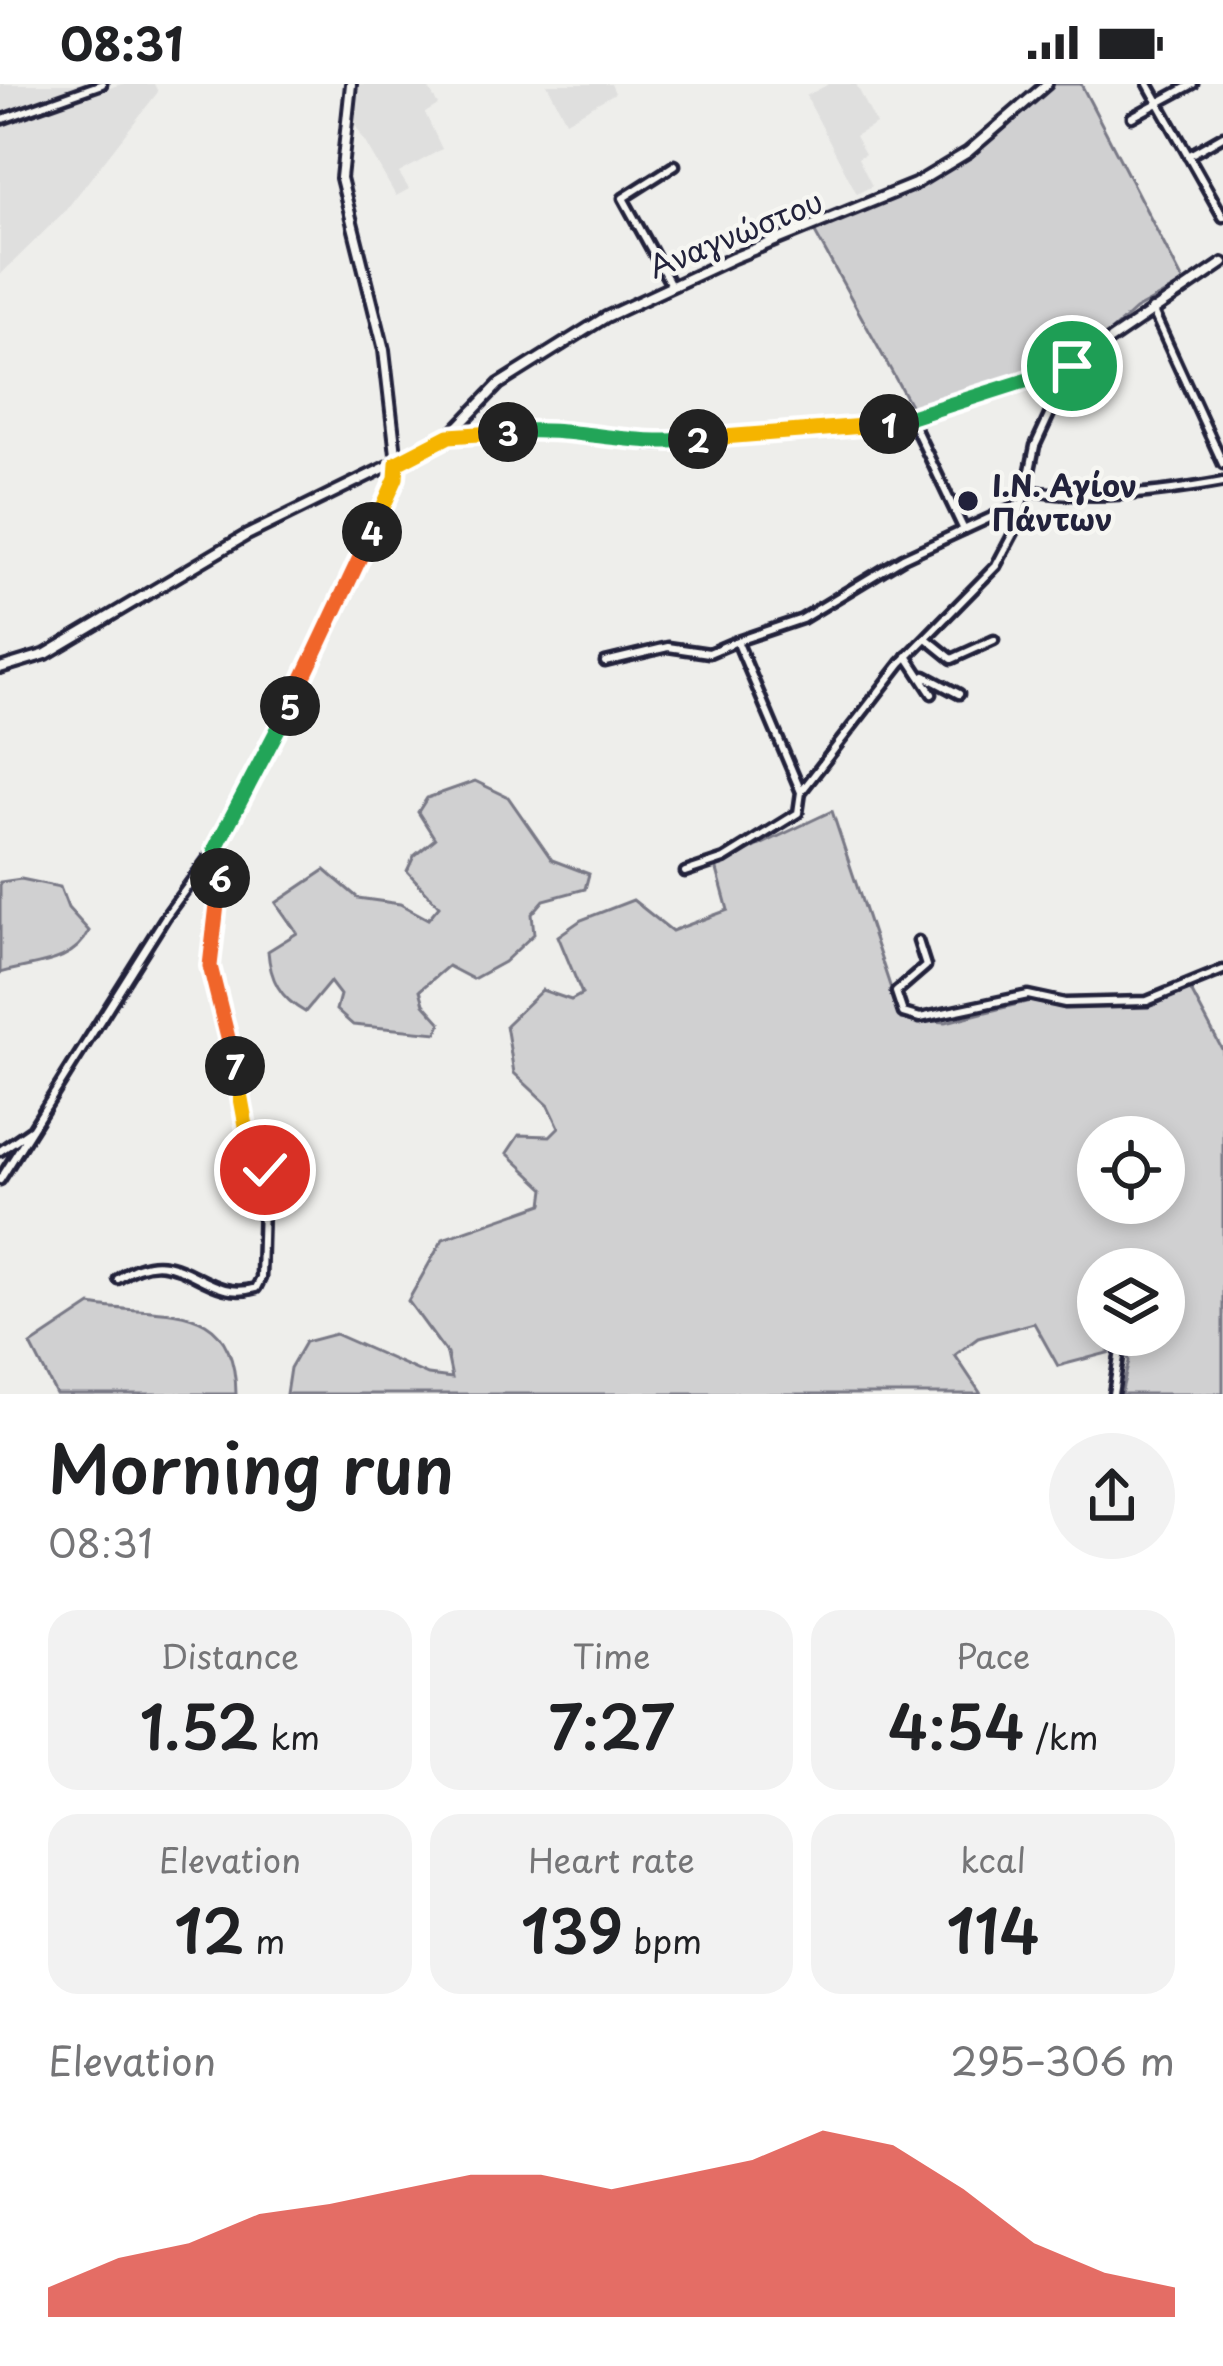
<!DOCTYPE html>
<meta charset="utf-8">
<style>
:root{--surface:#fff;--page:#f2f2f2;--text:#202124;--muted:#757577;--accent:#d93025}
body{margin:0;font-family:"Playpen Sans",sans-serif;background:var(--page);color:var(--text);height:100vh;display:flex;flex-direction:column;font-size:45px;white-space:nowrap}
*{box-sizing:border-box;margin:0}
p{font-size:39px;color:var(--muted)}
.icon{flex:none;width:66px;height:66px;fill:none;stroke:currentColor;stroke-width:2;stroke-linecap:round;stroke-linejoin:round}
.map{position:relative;height:1310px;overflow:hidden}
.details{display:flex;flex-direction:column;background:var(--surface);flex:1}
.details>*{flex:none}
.tools{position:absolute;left:1077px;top:1032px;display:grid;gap:24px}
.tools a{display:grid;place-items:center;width:108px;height:108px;border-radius:50%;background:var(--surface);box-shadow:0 6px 18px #0003;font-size:60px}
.pin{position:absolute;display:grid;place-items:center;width:102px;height:102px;color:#fff;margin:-51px;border:6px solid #fff;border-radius:50%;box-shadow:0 3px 12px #0007}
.km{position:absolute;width:60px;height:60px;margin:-30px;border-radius:50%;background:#222;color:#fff;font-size:33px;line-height:60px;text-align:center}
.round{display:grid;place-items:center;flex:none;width:126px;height:126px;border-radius:63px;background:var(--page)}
.headline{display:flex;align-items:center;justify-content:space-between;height:204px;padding:0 48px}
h1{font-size:66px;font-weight:600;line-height:90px}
.stats{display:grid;grid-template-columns:repeat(3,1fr);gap:18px;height:204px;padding:12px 48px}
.stats div{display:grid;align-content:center;border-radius:30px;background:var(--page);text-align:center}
.stats b{font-size:60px;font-weight:600}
.stats small{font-size:33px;font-weight:400}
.stats p{font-size:33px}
.chart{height:336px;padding:24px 48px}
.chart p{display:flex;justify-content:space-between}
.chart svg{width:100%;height:216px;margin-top:12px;fill:var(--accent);opacity:.7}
.status{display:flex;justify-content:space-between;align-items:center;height:84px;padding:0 60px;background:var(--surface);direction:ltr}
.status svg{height:33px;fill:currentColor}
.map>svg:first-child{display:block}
.built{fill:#dfdfde}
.green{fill:#d0d0d1;stroke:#797986;stroke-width:3;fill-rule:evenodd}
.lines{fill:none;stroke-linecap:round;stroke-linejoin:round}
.minor-casing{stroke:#22223b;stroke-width:15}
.tertiary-casing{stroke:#22223b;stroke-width:16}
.minor{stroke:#f6f6f2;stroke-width:6}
.tertiary{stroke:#f6f6f2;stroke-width:8}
.split-1-casing{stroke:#fff;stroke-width:24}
.split-2-casing{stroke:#fff;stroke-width:24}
.split-3-casing{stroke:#fff;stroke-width:24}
.split-4-casing{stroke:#fff;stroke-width:24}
.split-5-casing{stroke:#fff;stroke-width:24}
.split-6-casing{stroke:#fff;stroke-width:24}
.split-7-casing{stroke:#fff;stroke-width:24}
.split-8-casing{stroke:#fff;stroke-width:24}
.split-1{stroke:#22a559;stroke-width:15}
.split-2{stroke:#f5b400;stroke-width:15}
.split-3{stroke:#22a559;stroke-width:15}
.split-4{stroke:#f5b400;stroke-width:15}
.split-5{stroke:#f0652b;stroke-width:15}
.split-6{stroke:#22a559;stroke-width:15}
.split-7{stroke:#f0652b;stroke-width:15}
.split-8{stroke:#f5b400;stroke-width:15}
.poi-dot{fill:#22223b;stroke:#f6f6f2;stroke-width:4.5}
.labels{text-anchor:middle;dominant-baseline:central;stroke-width:9;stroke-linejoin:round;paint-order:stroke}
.street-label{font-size:30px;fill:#22223b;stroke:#f6f6f2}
.poi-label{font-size:30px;font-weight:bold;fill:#22223b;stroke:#f6f6f2;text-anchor:start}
</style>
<div class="status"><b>08:31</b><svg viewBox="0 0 49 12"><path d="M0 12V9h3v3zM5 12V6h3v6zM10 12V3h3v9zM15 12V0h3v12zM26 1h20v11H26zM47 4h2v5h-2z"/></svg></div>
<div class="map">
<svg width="1223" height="1310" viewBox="0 0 1223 1310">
<rect width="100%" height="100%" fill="#eeeeeb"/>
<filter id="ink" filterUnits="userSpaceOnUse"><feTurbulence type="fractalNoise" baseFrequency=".00833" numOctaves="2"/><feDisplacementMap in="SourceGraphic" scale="24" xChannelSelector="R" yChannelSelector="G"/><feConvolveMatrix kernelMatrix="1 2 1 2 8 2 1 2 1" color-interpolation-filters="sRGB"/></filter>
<g filter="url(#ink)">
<path class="built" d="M0,0h96l-96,35z
M121,0h33l4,8 -93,119 -65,64v-149z
M355,0h71l12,21 -13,8 17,36 -43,24 10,16 -13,7 -46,-80z
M547,0h64l4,9 -49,28z
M829,0h27l20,40 -21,12 10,18 -7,4 14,28 -15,8 -51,-98z"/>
<path class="green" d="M1048,0h33l103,199 -49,27 -50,45 -10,3 -25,-26 -20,10 4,27 -6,5 -113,40 -102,-185 135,-61z
M475,697l33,16 44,63 37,14 -4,15 -41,11 -12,14 2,20 -30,28 -31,17 -25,-13 -28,24 4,14 17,19 -4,10 -84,-8 -17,-15 4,-15 -10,-13 -25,30c-25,-14 -35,-33 -37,-61l29,-18 -21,-30 49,-33 33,28 42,6 28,15 11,-13 -32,-35 7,-15 21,-17 -17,-27 9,-14z
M832,727l69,208 45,3 84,-21 34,7 95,-6 31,-13 33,62v343h-102l8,-33 -3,-13 -68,18 -24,-43 -56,15 -23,17 26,39h-695l4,-26 15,-26 30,-8 93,41 24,3 -5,-24 -39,-53 35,-62 100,-35 2,-15 -38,-36 12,-18 31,1 9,-9 -10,-21 -35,-33 -8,-48 36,-35 29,10 11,-6 -24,-58 23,-16 52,-20 39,31 56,-21 -12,-44zM1098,1053h66v66h-66zM1098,1185h66v66h-66z
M21,795l39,8 8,21 21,23c-16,34 -57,32 -89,42v-91z
M91,1221c66,13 144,-12 145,89h-180l-25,-49z"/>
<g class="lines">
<g class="minor-casing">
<path id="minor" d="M1148,0l75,133
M1132,33l61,-33
M0,36l102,-36
M1188,72l35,-20
M671,201l-48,-87 52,-33
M1152,225l71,155
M1072,282l-37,80 -9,44c66,11 131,4 197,-8
M911,335l53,111
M926,554l26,21 42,-19
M907,572l25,38
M605,578l63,-15 41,6 28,-12
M925,592l34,18
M801,708l-64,-151 65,-22 101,-61 117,-54
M685,788l39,-13 74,-46 3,-21 100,-129 95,-97 18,-34 12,-42
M918,857l8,25 -30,26 7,21 17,5 108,-23 37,8 82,-2 76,-31
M0,1067l32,-22
M0,1096l166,-264 49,-67 72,-136 109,-235 1,-15
M118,1195c60,-44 84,26 138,9l5,-10 3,-114 -15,-22 -19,-106 -20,-70 11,-107 -5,-9
M1113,1310l7,-43"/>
</g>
<g class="tertiary-casing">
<path id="tertiary" d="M351,0l-10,94 43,172 13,113
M449,352l50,-52 107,-67 127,-59 182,-74 53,-32 79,-68
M0,584l46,-14 199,-118 204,-100 90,-7 119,15 253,-25 161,-53 151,-103"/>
</g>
<use href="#minor" class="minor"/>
<use href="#tertiary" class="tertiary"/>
</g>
</g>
<g class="lines" filter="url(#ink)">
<g class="split-1-casing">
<path id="split-1" d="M889,340l183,-58"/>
</g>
<g class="split-2-casing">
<path id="split-2" d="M698,355l191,-15"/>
</g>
<g class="split-3-casing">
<path id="split-3" d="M508,348c64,-7 125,16 190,7"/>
</g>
<g class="split-4-casing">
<path id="split-4" d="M372,448l24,-54 1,-15 52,-27 59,-4"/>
</g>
<g class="split-5-casing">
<path id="split-5" d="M290,622l82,-174"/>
</g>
<g class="split-6-casing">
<path id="split-6" d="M220,794l1,-19 -6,-10 75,-143"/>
</g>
<g class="split-7-casing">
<path id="split-7" d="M220,794l-10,88 25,100"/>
</g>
<g class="split-8-casing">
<path id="split-8" d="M235,982l14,76 16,28"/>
</g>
<use href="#split-1" class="split-1"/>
<use href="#split-2" class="split-2"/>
<use href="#split-3" class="split-3"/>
<use href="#split-4" class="split-4"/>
<use href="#split-5" class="split-5"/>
<use href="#split-6" class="split-6"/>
<use href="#split-7" class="split-7"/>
<use href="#split-8" class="split-8"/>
</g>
<circle class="poi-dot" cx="968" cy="417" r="12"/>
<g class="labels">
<g class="street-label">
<text transform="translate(735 149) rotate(-22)">Αναγνώστου</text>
</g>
<g class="poi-label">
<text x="992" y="400">Ι.Ν. Αγίον<tspan x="992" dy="34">Πάντων</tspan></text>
</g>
</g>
</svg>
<div class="tools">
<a><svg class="icon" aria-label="locate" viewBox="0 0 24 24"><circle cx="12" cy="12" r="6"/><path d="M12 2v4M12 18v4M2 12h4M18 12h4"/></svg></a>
<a><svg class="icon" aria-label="layers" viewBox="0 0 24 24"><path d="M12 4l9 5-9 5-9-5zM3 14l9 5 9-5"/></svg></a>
</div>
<div class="pin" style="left:1072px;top:282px;background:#1e9e55"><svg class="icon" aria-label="arrive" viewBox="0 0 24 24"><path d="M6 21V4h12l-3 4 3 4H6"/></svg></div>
<div class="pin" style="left:265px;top:1086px;background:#d93025"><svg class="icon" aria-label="check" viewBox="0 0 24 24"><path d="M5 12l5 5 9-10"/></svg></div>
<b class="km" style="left:889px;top:340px">1</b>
<b class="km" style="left:698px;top:355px">2</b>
<b class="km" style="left:508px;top:348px">3</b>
<b class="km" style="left:372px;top:448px">4</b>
<b class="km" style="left:290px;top:622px">5</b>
<b class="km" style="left:220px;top:794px">6</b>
<b class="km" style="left:235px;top:982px">7</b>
</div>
<section class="details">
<div class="headline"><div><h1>Morning run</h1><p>08:31</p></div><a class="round"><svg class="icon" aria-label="share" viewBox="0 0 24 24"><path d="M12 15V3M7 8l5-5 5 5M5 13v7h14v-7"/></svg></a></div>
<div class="stats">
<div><p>Distance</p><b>1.52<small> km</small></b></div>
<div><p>Time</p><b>7:27</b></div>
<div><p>Pace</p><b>4:54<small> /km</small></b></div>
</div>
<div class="stats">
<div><p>Elevation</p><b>12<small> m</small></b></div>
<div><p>Heart rate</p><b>139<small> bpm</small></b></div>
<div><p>kcal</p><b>114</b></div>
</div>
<div class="chart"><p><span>Elevation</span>295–306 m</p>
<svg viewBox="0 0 160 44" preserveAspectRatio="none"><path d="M0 44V38L10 32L20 29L30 23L40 21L50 18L60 15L70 15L80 18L90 15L100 12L110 6L120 9L130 18L140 29L150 35L160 38V44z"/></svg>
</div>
</section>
